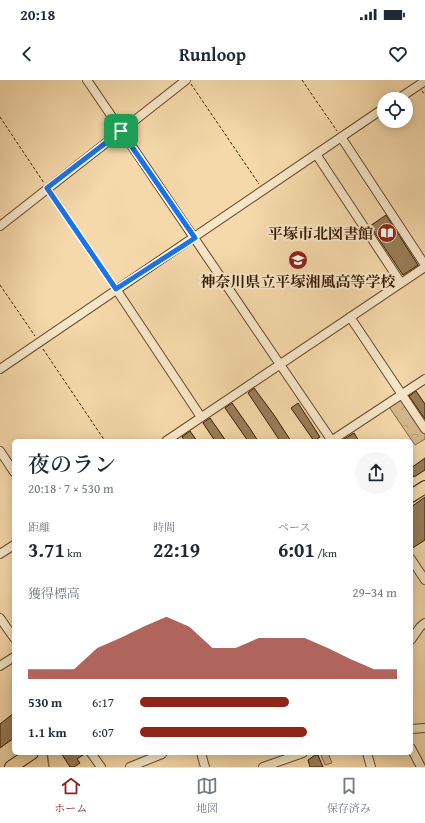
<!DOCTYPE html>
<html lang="ja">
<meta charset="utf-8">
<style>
:root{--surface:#fff;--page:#f6f6f7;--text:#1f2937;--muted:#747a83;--line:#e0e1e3;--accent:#8f2418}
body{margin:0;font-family:"Gentium Book Plus","Noto Serif JP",serif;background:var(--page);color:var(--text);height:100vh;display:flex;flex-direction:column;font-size:15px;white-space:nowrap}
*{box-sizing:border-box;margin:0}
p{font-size:13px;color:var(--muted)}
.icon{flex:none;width:22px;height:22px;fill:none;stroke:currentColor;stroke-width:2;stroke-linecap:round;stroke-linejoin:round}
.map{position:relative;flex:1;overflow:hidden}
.sheet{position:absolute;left:12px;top:359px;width:401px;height:316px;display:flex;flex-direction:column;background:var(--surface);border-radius:6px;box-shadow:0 2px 10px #0003}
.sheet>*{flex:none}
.fabs{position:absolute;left:377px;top:12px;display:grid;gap:8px}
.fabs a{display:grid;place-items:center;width:36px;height:36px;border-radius:50%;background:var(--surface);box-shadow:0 2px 10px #0003;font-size:20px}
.pin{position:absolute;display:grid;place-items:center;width:34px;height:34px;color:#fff;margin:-17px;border-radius:8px;box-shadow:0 2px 6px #0006}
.round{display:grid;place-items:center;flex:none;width:42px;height:42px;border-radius:21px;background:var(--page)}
.headline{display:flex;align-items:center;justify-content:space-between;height:68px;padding:0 16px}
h1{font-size:22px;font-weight:600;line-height:30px}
.figures{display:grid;grid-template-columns:repeat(3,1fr);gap:6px;height:68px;padding:4px 16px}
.figures div{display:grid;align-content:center}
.figures b{font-size:20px;font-weight:600}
.figures small{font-size:11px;font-weight:400}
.figures p{font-size:11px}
.chart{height:112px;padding:8px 16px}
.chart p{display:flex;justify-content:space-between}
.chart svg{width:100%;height:72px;margin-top:4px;fill:var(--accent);opacity:.7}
ul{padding:0 16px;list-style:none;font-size:13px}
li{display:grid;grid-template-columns:64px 48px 1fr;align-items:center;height:30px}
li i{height:10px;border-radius:5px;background:var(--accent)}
.status{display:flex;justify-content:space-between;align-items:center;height:28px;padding:0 20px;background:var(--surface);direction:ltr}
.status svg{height:11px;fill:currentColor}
header{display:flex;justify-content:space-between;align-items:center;height:52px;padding:0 16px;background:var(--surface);font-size:18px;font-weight:600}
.tab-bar{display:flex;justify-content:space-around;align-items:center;height:56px;border-top:1px solid var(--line);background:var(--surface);font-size:11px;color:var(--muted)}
.tab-bar a{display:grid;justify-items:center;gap:2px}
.tab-bar .selected{color:var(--accent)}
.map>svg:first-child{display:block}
.park{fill:url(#park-crowns);stroke:#866a47}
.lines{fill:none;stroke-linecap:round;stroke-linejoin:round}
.stream{stroke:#826644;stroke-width:1.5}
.building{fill:#997e59;stroke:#361b00}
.minor-casing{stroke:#664a2b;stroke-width:10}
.highway-casing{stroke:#361b00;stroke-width:14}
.path{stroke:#361b00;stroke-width:1;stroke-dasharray:3 2;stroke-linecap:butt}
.minor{stroke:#f8e6c8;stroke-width:8}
.highway{stroke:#f5d9ab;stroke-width:12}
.route-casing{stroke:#fff;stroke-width:8}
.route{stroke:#1a73e8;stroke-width:5}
.labels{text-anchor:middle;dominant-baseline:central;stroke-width:4;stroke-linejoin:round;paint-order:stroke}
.poi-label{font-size:15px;font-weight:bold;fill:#361b00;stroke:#f8e6c8;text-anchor:end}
</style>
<div class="status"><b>20:18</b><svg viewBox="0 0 49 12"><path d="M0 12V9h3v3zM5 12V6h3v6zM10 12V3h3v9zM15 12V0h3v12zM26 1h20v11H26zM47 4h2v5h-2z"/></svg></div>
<header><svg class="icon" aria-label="back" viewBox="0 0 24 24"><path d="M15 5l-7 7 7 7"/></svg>Runloop<svg class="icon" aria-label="heart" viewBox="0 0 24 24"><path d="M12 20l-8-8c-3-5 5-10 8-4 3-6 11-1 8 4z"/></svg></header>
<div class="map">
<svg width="425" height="687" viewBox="0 0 425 687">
<defs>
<pattern id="park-crowns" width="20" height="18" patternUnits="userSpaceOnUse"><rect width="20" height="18" fill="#d5b98e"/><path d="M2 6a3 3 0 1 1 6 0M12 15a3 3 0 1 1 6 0" fill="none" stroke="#b79e79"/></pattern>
</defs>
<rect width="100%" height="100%" fill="#f5d9ab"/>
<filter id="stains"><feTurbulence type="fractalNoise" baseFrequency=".005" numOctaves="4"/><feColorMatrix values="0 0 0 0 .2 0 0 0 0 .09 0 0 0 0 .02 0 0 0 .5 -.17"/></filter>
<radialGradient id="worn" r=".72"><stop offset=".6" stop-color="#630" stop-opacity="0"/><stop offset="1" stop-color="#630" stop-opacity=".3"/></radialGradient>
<path class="park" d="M400,319l25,33v7l-10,6 -26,-38z
M320,673h8l4,10 -7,2z"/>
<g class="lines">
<path class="stream" d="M11,560l3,5
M47,673l2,14"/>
</g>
<path class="building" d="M386,135l32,50 -15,10 -33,-49z
M254,308l20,27 17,26h-11l-32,-48z
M416,311l9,13v15l-16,-23z
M232,323l19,27 7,11h-10l-23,-33z
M298,323l22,34 -6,4 -23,-33z
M210,338l16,23h-11l-12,-18z
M190,351l7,10h-12l-3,-4z
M354,353l5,8h-18z
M425,378v12l-11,7 -3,-4v-5z
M425,417v43l-14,9v-42z
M14,633v25l-14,10v-24z
M61,673h25l-9,6 3,4 -6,4h-4z
M315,675h3l5,12h-13l-2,-7z"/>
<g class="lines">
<g class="minor-casing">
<path id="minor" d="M87,0l245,361
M398,19l27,-18
M341,57l84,128
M316,74l85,129
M0,146l186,-146
M116,209l85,128
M350,237l75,112
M0,289l384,-261
M166,361l259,-174
M331,361l94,-62
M0,371l14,21
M0,474l14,-9
M411,479l14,21
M0,538l14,20
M411,560l9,-13 5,-4
M0,586l14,-9
M411,649l14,-1
M411,668l10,19
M91,673l10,14
M201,673l4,14
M367,673l4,14
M130,687l32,-13
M263,687l40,-14"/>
</g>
<g class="highway-casing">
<path id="highway" d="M411,416l14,-9
M11,687l21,-14"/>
</g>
<path class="path" d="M302,0l35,51
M191,4l68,100
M422,11l3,4
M0,37l44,66
M51,114l60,89
M0,205l35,51
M43,269l62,92"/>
<use href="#minor" class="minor"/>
<use href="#highway" class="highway"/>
</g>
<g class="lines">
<g class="route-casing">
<path id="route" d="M121,51l74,107 -79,51 -69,-101z"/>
</g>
<use href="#route" class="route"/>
</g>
<defs>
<g id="library-disc" transform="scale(1)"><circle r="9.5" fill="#8f2418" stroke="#f8e6c8"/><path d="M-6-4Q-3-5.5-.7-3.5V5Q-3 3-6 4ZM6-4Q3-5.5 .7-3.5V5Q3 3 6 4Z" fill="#fff"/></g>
<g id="school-disc" transform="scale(1)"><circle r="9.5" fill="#8f2418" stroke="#f8e6c8"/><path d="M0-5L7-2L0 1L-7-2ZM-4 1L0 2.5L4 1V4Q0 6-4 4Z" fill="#fff"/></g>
</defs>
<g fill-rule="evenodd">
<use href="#library-disc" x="387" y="153"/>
<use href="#school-disc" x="298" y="180"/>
</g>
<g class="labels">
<g class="poi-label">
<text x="373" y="153">平塚市北図書館</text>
<text x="298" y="201" text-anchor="middle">神奈川県立平塚湘風高等学校</text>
</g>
</g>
<rect width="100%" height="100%" filter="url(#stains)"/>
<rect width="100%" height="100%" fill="url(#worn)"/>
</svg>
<div class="fabs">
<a><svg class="icon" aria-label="locate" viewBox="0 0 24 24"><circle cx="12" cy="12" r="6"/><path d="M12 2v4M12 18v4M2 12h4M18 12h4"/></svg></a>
</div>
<div class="pin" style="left:121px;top:51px;background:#1e9e55"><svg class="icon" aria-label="arrive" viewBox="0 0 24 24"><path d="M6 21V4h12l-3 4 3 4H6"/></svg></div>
<section class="sheet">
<div class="headline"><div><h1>夜のラン</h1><p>20:18 · 7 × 530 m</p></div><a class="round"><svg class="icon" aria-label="share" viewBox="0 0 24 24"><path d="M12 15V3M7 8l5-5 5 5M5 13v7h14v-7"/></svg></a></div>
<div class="figures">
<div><p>距離</p><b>3.71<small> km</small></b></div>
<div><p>時間</p><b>22:19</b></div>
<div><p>ペース</p><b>6:01<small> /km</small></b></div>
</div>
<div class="chart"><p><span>獲得標高</span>29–34 m</p>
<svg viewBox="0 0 160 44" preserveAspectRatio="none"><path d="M0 44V38L10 38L20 38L30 25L40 19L50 12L60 6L70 12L80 25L90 25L100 19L110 19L120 19L130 25L140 32L150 38L160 38V44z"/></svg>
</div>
<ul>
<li><b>530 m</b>6:17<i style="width:58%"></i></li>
<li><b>1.1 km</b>6:07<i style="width:65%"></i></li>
</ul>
</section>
</div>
<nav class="tab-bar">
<a class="selected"><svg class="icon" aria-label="home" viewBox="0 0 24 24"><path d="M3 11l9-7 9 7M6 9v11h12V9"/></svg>ホーム</a>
<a><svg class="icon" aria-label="map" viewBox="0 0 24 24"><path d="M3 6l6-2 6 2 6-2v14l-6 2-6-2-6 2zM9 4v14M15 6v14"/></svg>地図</a>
<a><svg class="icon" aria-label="saved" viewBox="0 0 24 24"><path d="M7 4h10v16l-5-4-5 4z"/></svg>保存済み</a>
</nav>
